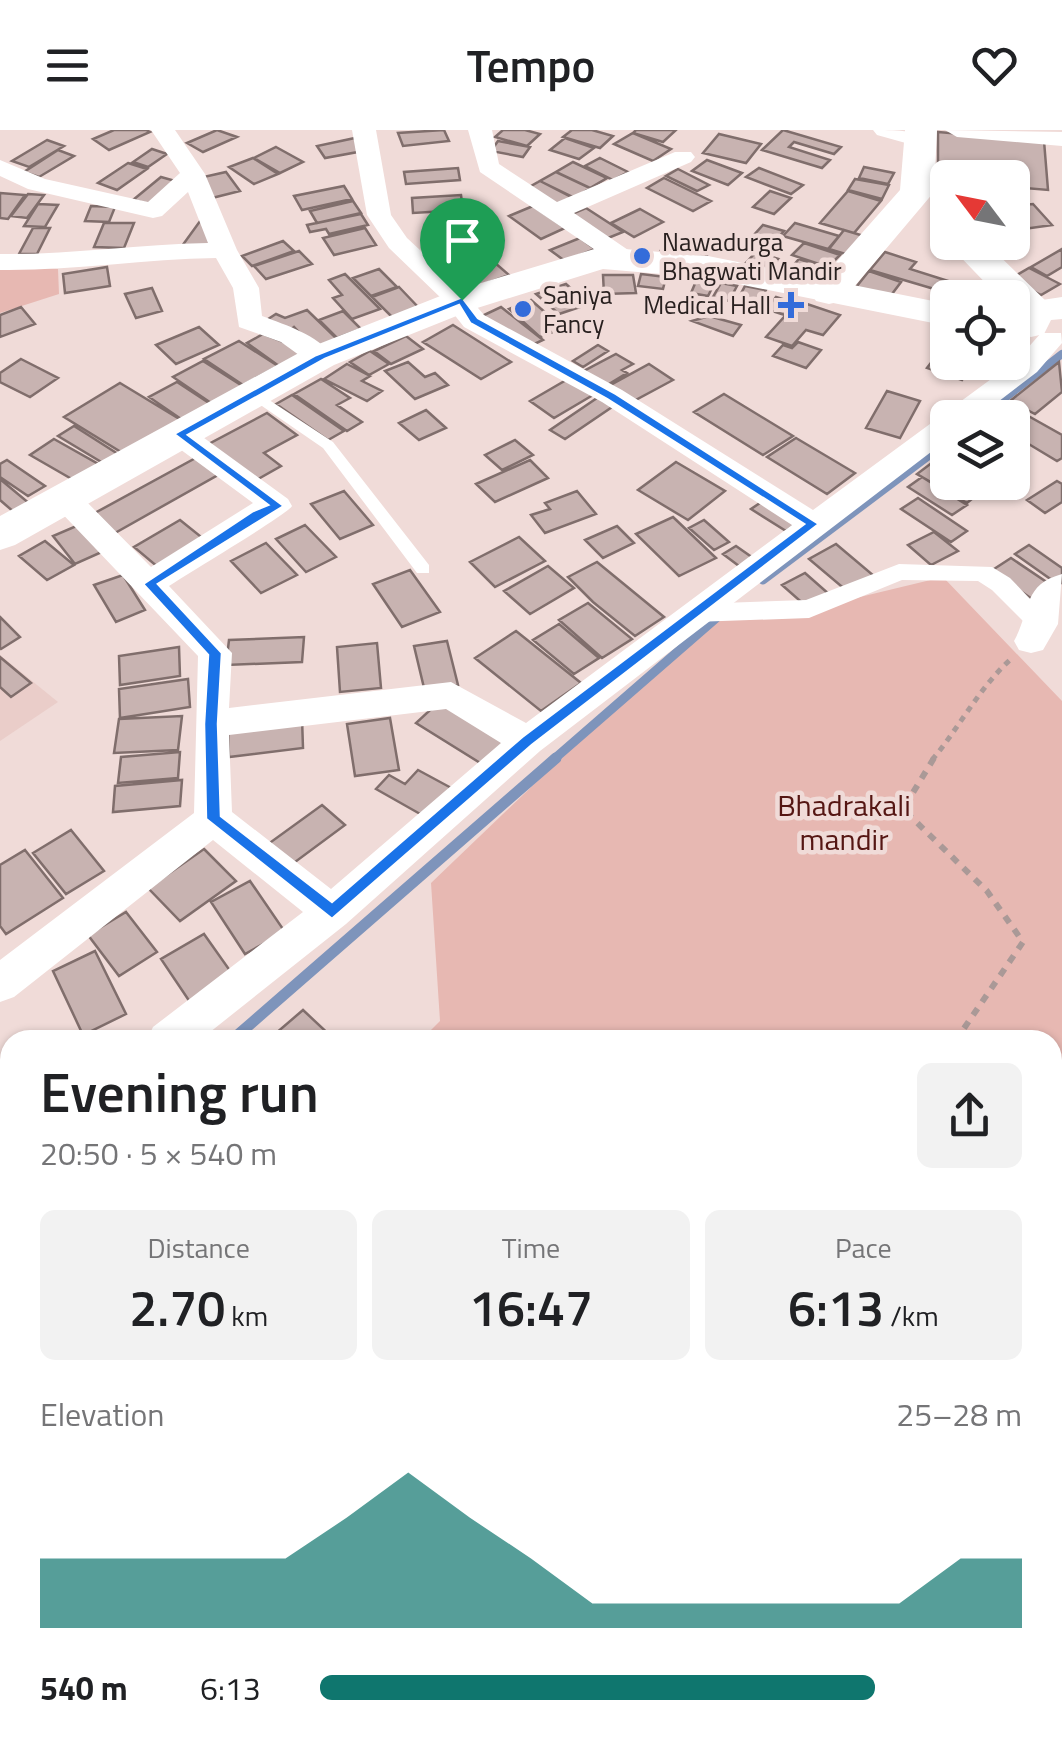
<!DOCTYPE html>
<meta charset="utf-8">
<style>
:root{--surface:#fff;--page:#f2f2f2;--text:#202124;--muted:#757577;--accent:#0f766e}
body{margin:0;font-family:"Titillium Web",sans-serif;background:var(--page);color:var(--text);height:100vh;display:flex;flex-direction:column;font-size:38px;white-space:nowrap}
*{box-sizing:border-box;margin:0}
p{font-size:32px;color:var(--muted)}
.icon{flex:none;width:55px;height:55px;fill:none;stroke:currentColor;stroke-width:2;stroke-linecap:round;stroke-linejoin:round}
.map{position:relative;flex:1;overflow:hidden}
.panel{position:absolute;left:0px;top:900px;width:1062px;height:715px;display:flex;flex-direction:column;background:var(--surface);border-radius:30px 30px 0 0;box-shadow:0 2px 8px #0004}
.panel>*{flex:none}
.needle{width:65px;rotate:302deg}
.buttons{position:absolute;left:930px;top:30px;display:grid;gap:20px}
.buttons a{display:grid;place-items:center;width:100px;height:100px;border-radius:15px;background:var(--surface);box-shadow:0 2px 8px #0004;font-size:50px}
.pin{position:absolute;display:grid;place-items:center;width:85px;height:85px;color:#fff;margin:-102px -42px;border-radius:50% 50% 50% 0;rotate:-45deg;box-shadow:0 0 10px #0007}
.pin .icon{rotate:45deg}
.round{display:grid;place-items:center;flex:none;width:105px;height:105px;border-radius:15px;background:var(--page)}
.head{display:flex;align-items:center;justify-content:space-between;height:170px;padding:0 40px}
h1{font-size:55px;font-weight:600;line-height:75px}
.stats{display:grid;grid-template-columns:repeat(3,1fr);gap:15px;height:170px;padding:10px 40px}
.stats div{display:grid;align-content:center;border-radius:15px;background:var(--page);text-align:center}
.stats b{font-size:50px;font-weight:600}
.stats small{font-size:28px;font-weight:400}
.stats p{font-size:28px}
.chart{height:280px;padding:20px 40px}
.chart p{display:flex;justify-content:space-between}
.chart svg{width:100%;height:180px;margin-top:10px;fill:var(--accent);opacity:.7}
ul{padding:0 40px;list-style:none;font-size:32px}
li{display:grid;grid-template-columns:160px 120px 1fr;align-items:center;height:75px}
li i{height:25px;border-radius:12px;background:var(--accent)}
header{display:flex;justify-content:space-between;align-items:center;height:130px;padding:0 40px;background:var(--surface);font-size:45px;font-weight:600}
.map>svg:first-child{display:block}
.built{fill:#eacdc9}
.green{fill:#e7b8b2}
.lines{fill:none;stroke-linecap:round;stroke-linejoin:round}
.stream-far3{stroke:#7e94bb;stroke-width:8}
.stream-far2{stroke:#7e94bb;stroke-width:9}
.stream-far1{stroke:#7e94bb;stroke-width:11}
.stream{stroke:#7e94bb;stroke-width:14}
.building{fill:#c8b3b1;stroke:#806e6c;stroke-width:2.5}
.path-far2{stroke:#aa9997;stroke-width:5;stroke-dasharray:6 6;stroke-linecap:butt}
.path-far1{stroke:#aa9997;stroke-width:6;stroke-dasharray:8 8;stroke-linecap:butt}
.path{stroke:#aa9997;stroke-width:8;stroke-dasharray:10 10;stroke-linecap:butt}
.service{fill:#fff;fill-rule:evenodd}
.pedestrian{fill:#fff;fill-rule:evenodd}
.minor{fill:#fff;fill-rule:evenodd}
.secondary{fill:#fff;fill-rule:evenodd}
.primary{fill:#fff;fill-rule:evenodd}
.route{fill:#1a73e8;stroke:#fff;stroke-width:2.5;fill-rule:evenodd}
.poi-dot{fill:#346cda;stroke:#f0dbd8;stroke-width:4}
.labels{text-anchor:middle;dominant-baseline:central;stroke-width:9;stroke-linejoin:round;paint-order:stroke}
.far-poi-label{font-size:25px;fill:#28201f;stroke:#f0dbd8;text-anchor:start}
.park-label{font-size:30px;fill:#551613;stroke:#f0dbd8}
</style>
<header><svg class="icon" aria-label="menu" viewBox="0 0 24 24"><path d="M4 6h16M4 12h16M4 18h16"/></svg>Tempo<svg class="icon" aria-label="heart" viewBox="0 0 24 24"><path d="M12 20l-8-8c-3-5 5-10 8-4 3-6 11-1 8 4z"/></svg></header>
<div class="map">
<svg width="1062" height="1615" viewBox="0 0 1062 1615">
<rect width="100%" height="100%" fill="#f0dbd8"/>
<path class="built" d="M0,525l58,47 -58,39z"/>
<path class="green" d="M0,134l58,5 1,25 -59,19z
M943,447l119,124v1044h-1026v-10h1016v-695h-631l19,-19 -9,-138 283,-271 92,-2z"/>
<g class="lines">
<path class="stream-far3" d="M988,281l74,-57"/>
<path class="stream-far2" d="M978,288l13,-10
M763,450l185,-139
M553,630l169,-147"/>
<path class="stream-far1" d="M232,910l324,-282"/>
<path class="stream" d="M0,1102l10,-7"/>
</g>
<path class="building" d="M114,0h32l4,2 -41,18 -16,-11z
M217,0l20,7 -34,15 -16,-9z
M444,0l5,11 -46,5 -5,-13z
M503,0h22l15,4 -13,12 -32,-9z
M572,0h20l21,6 -13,12 -37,-11z
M636,0h40l-13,12 -30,-9z
M783,0l58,17 -7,7 -40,-12 -5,5 41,13 -8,8 -60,-18z
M938,2l106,9 4,49 -36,-3v-9l-74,2z
M633,3l38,16 -18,12 -39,-17z
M719,4l42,10 -15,19 -43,-10z
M355,8l8,13 -38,7 -8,-12z
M565,8l29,10 -15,11 -29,-9z
M47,10l17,6 -35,21 -17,-6z
M498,11l32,6 -7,10 -32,-6z
M276,17l27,15 -23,11 -26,-15z
M152,19l15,5 -19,13 -15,-5z
M58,20l16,6 -35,21 -15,-5z
M253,28l25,16 -24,10 -25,-17z
M600,28l28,14 -15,8 -28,-14z
M707,30l35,13 -14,12 -36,-14z
M573,32l34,16 -17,10 -34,-16z
M128,33l19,6 -30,21 -19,-7z
M864,37l30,6 -6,11 -29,-6z
M458,38l2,12 -54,4 -2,-12z
M759,38l44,17 -12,9 -45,-17z
M678,39l31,16 -12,6 -31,-15z
M226,42l14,19 -28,7 -13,-20z
M556,42l34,16 -15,10 -35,-17z
M161,47l18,5 -28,23 -18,-5z
M664,48l47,23 -18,10 -46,-23z
M855,49l34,6 -7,14 -34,-9z
M540,51l33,17 -17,9 -32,-17z
M344,56l8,13 -50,11 -8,-14z
M770,61l21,7 -17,16 -21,-7z
M848,61l33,10 -27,32 -34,-10z
M0,63l25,2 -17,24 -8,-1z
M28,64l16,1 -17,23 -16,-2z
M461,65l2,15 -50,3 -1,-15z
M353,71l8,12 -44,10 -7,-12z
M38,74l20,1 -13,22 -21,-1z
M1033,74l19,21 -28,4 -12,-12v-11z
M91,76l24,1 -6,15 -24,-1z
M533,76l32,22 -24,11 -32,-23z
M586,78l37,24 -20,8 -36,-24z
M640,79l23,13 -29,15 -23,-14z
M361,84l7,11 -39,9 -3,-5 -16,3 -3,-7z
M203,87l16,29h-37z
M104,93h30l-10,25 -30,-1z
M795,93l44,13 -11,13 -45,-13z
M763,95l21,6 -20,23 -21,-7z
M33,98h17l-13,26h-18z
M365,98l11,17 -42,10 -11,-17z
M844,100l23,7 -15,19 -23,-7z
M674,104l41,11 -13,16 -41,-11z
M580,108l15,11 -30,12 -15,-11z
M283,111l11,10 -42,15 -10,-10z
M804,113l36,12 -12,12 -36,-12z
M479,119l30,26 -30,11 -30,-27z
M1062,119v18l-15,9 -16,-9z
M299,121l13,13 -46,15 -12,-13z
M756,122l32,10 -11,13 -33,-10z
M885,122l31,10 -6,7 38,12 -7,10 -71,-21z
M799,129l27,9 -15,17 -27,-9z
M107,137l3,19 -45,7 -2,-19z
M1029,138l31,16 -19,11 -31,-16z
M379,139l18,18 -26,9 -18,-18z
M869,141l32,11 -15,20 -33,-11z
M345,144l35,35 -28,10 -19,-21 9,-3 -13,-15z
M641,144l25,3 -3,12 -25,-3z
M603,145h30l3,18 -32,1z
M697,149l18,3 -7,14 -17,-3z
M721,153l16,3 -8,15 -16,-4z
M566,154l23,20 -30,10 -23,-20z
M745,156l21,4 -7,15 -22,-4z
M399,157l20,21 -26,10 -21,-21z
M152,158l10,23 -26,7 -11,-24z
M776,167l22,7 -10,12 -22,-7z
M531,170l32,28 -23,9 -31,-28z
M804,173l36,12 -17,20 -17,-5 -14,16 -26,-9 19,-21 7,2z
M21,177l14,17 -35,13v-22z
M501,177l42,33 -13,6 -48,-30z
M307,180l30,29 -23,9 -20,-21 -6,5 -23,-11 11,-7 9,4z
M343,181l18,18 -24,9 -18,-18z
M709,186l32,9 -8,11 -41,-15z
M453,195l58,37 -30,17 -58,-37z
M199,197l20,18 -43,19 -20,-19z
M263,204l44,17 -28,15 -32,-23z
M406,206l17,13 -32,15 -17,-13z
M239,211l39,25 -35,19 -39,-26z
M948,211v21h26l-12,18 -35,-12z
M798,212l23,8 -15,18 -33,-12 10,-11 9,3z
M598,215l10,6 -25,16 -10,-6z
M370,221l19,13 -20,11 -19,-13z
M616,224l17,10 -11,6 5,3 -23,14 -22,-15z
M21,229l37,19 -28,19 -30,-15v-9z
M203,231l41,26 -30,18 -41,-28z
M408,232l17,15 10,-4 13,12 -33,14 -30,-28z
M1059,232l3,30 -27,22 -25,-13z
M347,234l23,12 -8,5 20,10 -15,10 -43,-22z
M649,234l24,16 -43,23 -23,-16z
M321,249l29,19 -13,7 25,17 -15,9 -53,-37z
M568,249l25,16 -39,23 -24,-17z
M177,252l35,23 -28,16 -35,-24z
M120,253l61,37 -60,32 -57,-35z
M887,261l33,10 -20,37 -34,-10z
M724,264l69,42 -30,19 -69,-43z
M292,265l52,36 -16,9 -52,-36z
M600,266l15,9 -50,34 -15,-9z
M426,280l20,18 -27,12 -20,-17z
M267,283l30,22 -33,18 17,13 -28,16 -48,-36z
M1023,283l39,22v23l-5,3 -45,-27v-14z
M74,296l44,28 -15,9 -45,-27z
M796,308l59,35 -28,21 -60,-37z
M54,309l46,26 -23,17 -47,-27z
M515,310l18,15 -31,15 -17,-15z
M203,324l22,17 -110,62 -22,-19z
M7,330l38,26 -17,10 -28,-19v-13z
M530,330l18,18 -53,24 -19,-18z
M676,332l49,29 -37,29 -50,-30z
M933,332l15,8v12h22l13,8 -16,13 -50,-29z
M922,347l45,28 -15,10 -44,-28z
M0,349l30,25 -15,9 -15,-13z
M1057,351l5,3v18l-17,11 -18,-13z
M344,361l29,34 -33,14 -29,-35z
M577,361l19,23 -51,19 -14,-18 19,-6 -5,-6z
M769,367l35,21 -18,13 -35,-22z
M918,368l49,33 -16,11 -50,-33z
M673,387l43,41 -37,18 -43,-42z
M180,390l25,20 -46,28 -25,-21z
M704,390l25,22 -15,8 -25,-22z
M81,394l23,27 -29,13 -22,-28z
M305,395l31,32 -30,15 -30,-33z
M617,396l17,17 -31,15 -18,-18z
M934,402l24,19 -27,14 -23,-20z
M519,407l26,24 -50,26 -25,-25z
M45,411l29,24 -27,15 -28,-24z
M266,413l31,32 -36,18 -30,-32z
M836,414l38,32 -27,15 -38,-32z
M1029,415l33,23v14l-3,3 -44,-31z
M736,416l17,12 -14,8 -16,-12z
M1011,428l46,31 -19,14 -47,-32z
M597,432l67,55 -29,19 -42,-34 -25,-25z
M548,436l26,22 -44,26 -26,-23z
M410,440l30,42 -38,15 -29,-43z
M805,443l25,22 -23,12 -25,-22z
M123,445l22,35 -29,12 -22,-37z
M588,473l44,36 -30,19 -43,-38z
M0,487l20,20 -19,12 -1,-1z
M559,494l40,34 -25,16 -41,-34z
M516,501l65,52 -40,28 -66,-53z
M304,507l-2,25 -76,3 3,-25z
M447,511l11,44 -33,7 -11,-46z
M377,513l4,45 -41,4 -3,-45z
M179,517l1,29 -60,9 -1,-29z
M0,527l31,26 -20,14 -11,-10z
M188,549l2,28 -70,11 -1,-29z
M442,569l69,42 -26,25 -69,-43z
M182,586l-4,34 -64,3 5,-34z
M302,588l1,30 -74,9 -1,-31z
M390,588l9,52 -44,6 -8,-52z
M180,622l-2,26 -60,5 3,-26z
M418,640l37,20 -26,29 -53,-30 13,-14 16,9z
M182,650l-2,26 -67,6 2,-26z
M322,675l23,20 -58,43 -23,-21z
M71,700l33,41 -38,23 -33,-41z
M204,719l32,32 -56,40 -32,-33z
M25,720l38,48 -57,36 -6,-8v-61z
M250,751l35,51 -40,22 -34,-52z
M126,782l31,40 -38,24 -31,-41z
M204,804l34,48 -44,26 -33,-49z
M95,821l31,63 -43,21 -30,-64z
M303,880l32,30h-67z
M10,951v71l-10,-5v-59z
M10,1129v66l-10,8v-67z"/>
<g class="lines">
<path class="path-far2" d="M932,630c27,-32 47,-72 78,-100"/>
<path class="path-far1" d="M934,628l-31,51 84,82 36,51 -67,98"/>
<path class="path" d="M987,1605l18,10"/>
<path class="service" d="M254,260l79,52 96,123v8h-12l-94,-125 -74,-51 -2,-3z"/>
<path class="pedestrian" d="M899,434l93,3 18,11 44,46 -4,6h-18l-40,-40 -14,-9 -76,-1 -93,38 -115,4 -12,-9 12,-9 112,-4z"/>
<path class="minor" d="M151,0h24l30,44 32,76 22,38 3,28c26,10 54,18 72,41l-4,6h-20l-29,-21 -42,-15 -6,-39 -17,-30c-73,1 -144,13 -216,12v-16c70,1 138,-10 208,-11l-20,-51 -26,24 -9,2 -125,-29 -28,-13v-16l45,19 103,23 32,-29z
M352,0h24l15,85 16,23 54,50 23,27 138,75 191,120 204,-150 24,-27h20l1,10 -25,29 -60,46h-29v21l-408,312 -194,173 -146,116h-53l6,-13 150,-115 -90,-72 -199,157 -14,5v-42l194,-147 4,-157 -145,-152 -4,-7 4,-7h22l76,77 102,-64 -84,-62 -5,-7 5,-7h20l99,72 4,7c-4,8 -105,68 -123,80l63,67 -3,55 222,-26 75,41 266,-198 -190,-123 -138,-75 -22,-28 -53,-51 -22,-33zM446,579l55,34 -170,146 -99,-77 -3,-77z
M468,0h24l7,34 58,38 118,-50h16l4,5 -4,5 -117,51 57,39 4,5 -13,8 -9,-3 -133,-90z
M873,0c20,0 44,0 59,10l-12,7 -43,-12z
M945,0l117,2v14l-105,-9z
M1062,444l-4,50 -15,26 -12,3 -12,-3 -5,-9c17,-30 8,-56 48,-67z
M10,1012v47l-10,4v-47z"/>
<path class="secondary" d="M905,0h32l-3,62 -92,109 -13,3 -13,-3 -5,-8 5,-8 84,-95z
M946,112h39l63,61 6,8 -6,8c-16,4 -24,2 -36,-9v-12h-12z"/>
<path class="primary" d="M601,117l107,9 240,48v22l-240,-48 -105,-9 -129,40 -140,56 -319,180 -15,5v-34l306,-167 142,-56z
M1062,167v22l-11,1 -7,14 -13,3 -13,-3 -6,-9 10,-22z"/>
</g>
<path class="route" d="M462,167l16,21 138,76 203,130 -287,221 -200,174 -126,-100 -2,-95 4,-69 -65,-71 110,-73 15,-6 -94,-71 142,-79zM459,175l11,18 137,76 197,125 -282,213 -190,165 -111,-86 -3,-92 4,-71 -64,-69 126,-78 -96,-71 137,-76z"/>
<g class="poi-dot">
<circle cx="642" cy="126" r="10"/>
<path d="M786 160h10v10h10v10h-10v10h-10v-10h-10v-10h10z"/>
<circle cx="523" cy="179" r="10"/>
</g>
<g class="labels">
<g class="far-poi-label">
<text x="662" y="112">Nawadurga<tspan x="662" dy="29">Bhagwati Mandir</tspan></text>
<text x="543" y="165">Saniya<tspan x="543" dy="29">Fancy</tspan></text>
<text x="771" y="175" text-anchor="end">Medical Hall</text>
</g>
<g class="park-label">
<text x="844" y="675">Bhadrakali<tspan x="844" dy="34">mandir</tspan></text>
</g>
</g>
</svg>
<div class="buttons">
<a><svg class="needle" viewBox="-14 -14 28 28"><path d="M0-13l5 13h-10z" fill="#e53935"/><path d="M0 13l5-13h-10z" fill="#757577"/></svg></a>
<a><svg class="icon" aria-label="locate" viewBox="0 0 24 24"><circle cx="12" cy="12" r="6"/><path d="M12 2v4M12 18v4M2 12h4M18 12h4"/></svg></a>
<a><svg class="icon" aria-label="layers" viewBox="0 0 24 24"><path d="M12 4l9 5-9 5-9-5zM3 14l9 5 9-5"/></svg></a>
</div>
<div class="pin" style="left:462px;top:170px;background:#1e9e55"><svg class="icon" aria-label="arrive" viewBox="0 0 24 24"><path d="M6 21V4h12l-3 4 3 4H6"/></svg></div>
<section class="panel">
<div class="head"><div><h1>Evening run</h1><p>20:50 · 5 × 540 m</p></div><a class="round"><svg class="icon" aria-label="share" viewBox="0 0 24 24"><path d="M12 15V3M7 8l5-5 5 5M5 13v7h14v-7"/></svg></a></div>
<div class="stats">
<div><p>Distance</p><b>2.70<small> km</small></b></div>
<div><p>Time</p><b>16:47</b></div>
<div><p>Pace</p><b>6:13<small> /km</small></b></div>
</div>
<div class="chart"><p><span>Elevation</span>25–28 m</p>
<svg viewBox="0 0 160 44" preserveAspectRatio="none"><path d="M0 44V27L10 27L20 27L30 27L40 27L50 17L60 6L70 17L80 27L90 38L100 38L110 38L120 38L130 38L140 38L150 27L160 27V44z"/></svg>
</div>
<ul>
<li><b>540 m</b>6:13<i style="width:79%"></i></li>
</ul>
</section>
</div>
